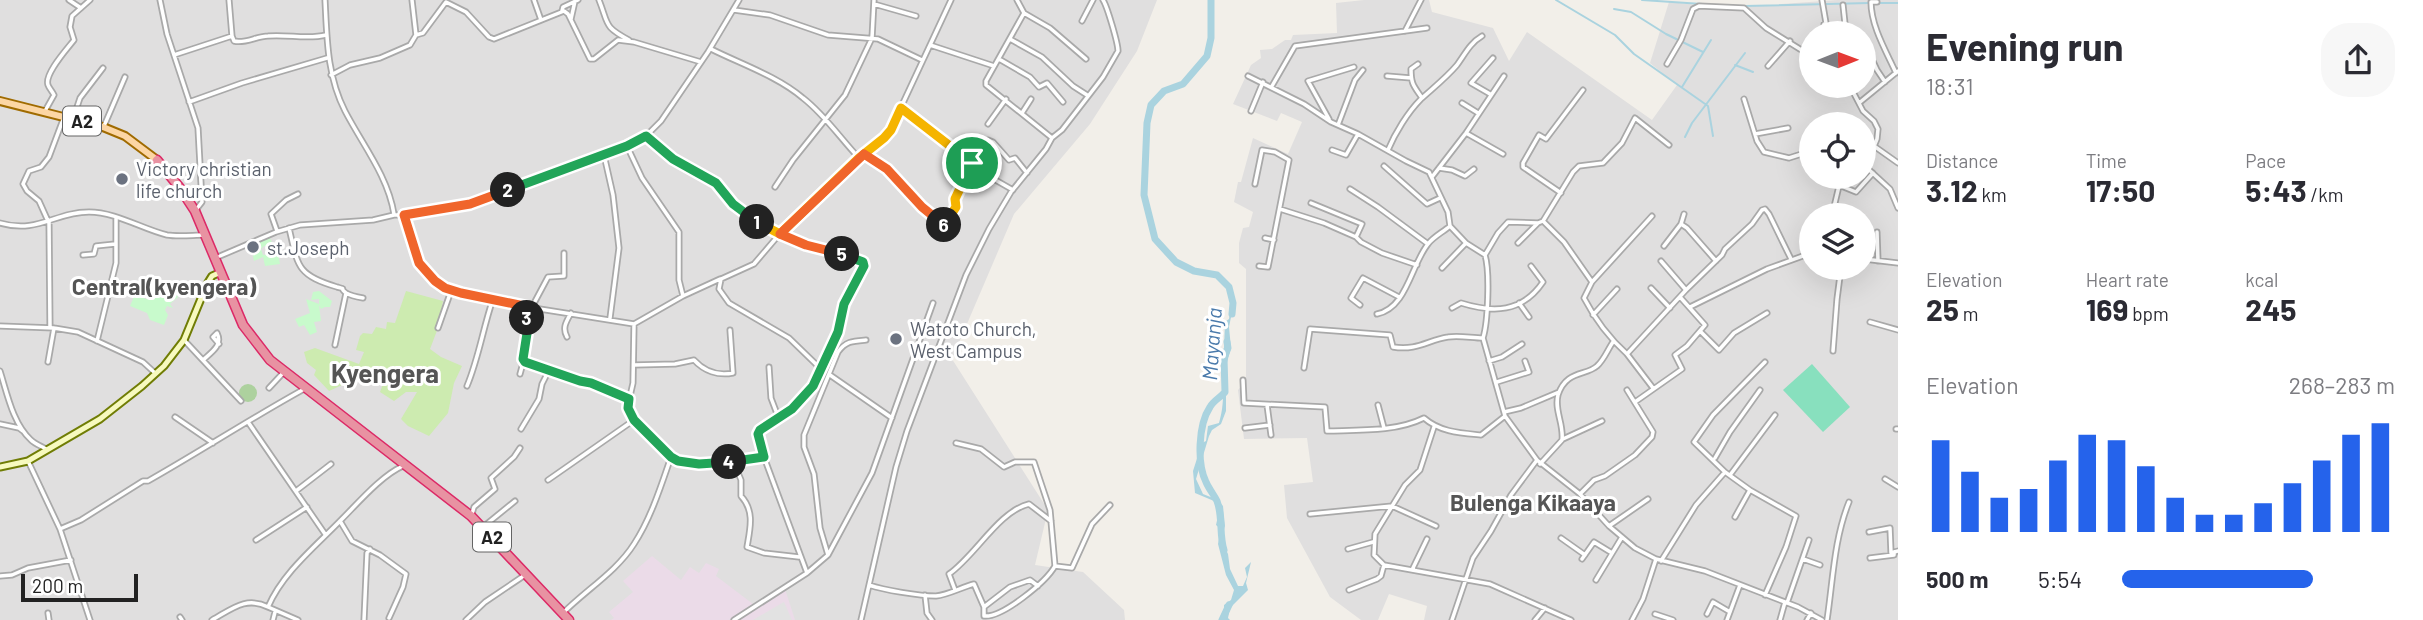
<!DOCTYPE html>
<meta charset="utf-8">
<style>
:root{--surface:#fff;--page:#f7f7f7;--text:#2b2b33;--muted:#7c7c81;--accent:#2563eb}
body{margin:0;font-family:Barlow,sans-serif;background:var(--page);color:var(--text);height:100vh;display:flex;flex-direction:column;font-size:26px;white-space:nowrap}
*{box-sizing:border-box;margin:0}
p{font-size:23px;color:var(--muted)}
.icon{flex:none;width:38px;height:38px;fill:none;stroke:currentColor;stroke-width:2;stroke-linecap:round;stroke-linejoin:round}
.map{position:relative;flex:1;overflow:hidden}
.sheet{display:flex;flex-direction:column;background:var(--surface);width:525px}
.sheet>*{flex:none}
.needle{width:46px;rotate:89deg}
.tools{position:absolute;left:1799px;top:21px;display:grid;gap:14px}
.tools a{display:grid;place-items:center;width:77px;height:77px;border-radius:50%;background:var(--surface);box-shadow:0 7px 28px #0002;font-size:35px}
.scale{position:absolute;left:21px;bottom:18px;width:117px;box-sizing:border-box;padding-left:7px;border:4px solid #222;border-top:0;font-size:19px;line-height:24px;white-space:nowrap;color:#222;-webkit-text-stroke:5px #fff;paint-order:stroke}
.pin{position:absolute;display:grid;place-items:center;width:60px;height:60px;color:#fff;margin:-30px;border:4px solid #fff;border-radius:50%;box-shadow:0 2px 7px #0007}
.km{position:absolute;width:35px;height:35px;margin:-18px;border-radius:50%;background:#222;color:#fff;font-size:19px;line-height:35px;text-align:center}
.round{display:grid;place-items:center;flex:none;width:74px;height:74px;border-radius:28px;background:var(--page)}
.headline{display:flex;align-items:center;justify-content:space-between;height:119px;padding:0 28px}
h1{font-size:38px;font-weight:700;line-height:52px}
.stats{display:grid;grid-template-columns:repeat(3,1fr);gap:10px;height:119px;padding:7px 28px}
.stats div{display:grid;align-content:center}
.stats b{font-size:30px;font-weight:700}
.stats small{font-size:19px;font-weight:400}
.stats p{font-size:19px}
.chart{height:196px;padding:14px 28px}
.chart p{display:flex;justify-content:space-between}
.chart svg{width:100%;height:126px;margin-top:7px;stroke:var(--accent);stroke-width:6}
ul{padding:0 28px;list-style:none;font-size:23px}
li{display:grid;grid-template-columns:112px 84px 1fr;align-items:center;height:52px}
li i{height:18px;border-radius:9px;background:var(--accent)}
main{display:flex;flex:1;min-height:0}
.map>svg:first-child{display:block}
.residential{fill:#e0dfdf;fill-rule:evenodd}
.industrial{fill:#ebdbe8}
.grass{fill:#cdebb0}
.forest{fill:#add19e}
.park{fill:#c8facc}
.pitch{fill:#88e0be}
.parking{fill:#e2e2e2}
.water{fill:#aad3df}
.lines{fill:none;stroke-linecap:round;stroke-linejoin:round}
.stream{stroke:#aad3df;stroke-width:2}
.river{stroke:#aad3df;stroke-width:7}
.street-casing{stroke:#a9a9a9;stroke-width:7}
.secondary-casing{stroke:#707d05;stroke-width:9}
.primary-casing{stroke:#a06b00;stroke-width:10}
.highway-casing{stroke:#dc2a67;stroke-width:11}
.street{stroke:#fff;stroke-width:3.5}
.secondary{stroke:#f7fabf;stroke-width:5}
.primary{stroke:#fcd6a4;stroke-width:6}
.highway{stroke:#e892a2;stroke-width:8}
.split-1-casing{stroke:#fff;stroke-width:14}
.split-2-casing{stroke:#fff;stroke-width:14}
.split-3-casing{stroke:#fff;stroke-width:14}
.split-4-casing{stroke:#fff;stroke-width:14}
.split-5-casing{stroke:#fff;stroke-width:14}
.split-6-casing{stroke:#fff;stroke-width:14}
.split-7-casing{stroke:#fff;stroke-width:14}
.split-1{stroke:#f5b400;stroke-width:9}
.split-2{stroke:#22a559;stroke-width:9}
.split-3{stroke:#f0652b;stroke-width:9}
.split-4{stroke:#22a559;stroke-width:9}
.split-5{stroke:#22a559;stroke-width:9}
.split-6{stroke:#f0652b;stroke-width:9}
.split-7{stroke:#f5b400;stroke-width:9}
.worship-dot{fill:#6b7280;stroke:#fff;stroke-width:2.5}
.labels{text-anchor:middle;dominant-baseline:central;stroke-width:6;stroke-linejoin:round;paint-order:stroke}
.shield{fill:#fff;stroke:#646464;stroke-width:2}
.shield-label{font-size:18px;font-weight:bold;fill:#222}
.worship-label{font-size:19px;fill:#5b616d;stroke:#fff;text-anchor:start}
.water-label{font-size:21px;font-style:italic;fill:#4a7aab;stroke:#fff}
.quarter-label{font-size:23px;font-weight:bold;fill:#555;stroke:#fff}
.district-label{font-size:26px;font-weight:bold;fill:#555;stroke:#fff}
</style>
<main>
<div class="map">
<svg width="1898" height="620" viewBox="0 0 1898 620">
<rect width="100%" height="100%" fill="#f2efe9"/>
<path class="residential" d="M0,0h1157l-20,51 -47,73 -76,90 -62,145 96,151 -13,55 48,7 41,38 1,10h-1125z
M1364,0h65l3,12 61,16 16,33 18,-29 125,88 25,-35 -27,-22 19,-61 59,6 109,-8h61v620h-474l3,-14 -38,-12 -11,26h-17l-31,-23 -43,-79 -3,-33 29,-3 -6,-44 -63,1 -6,-49 8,-9v-112l-7,-6v-20l4,-15 6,-1 4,-15 -19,-10 4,-20h3l12,-44 35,16 14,-32 -21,-9 -4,8 -44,-17 18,-39 10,-7 -1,-8 12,-1 13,-9h6l2,-5 44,-2 -1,-30zM1811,33h53v53h-53zM1811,124h53v53h-53zM1811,215h53v53h-53z"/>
<path class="industrial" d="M652,556l29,24 9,-13 9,6 7,-10 13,6 -3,7 37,28 -24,16h-118l3,-2 -5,-6 24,-20 -10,-11z
M785,589l10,31h-57z"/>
<path class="grass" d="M406,291l37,10 -5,27 -8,21 11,8 21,9 -8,17 -6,30 -19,23 -21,-10 -7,-7 16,-27h-11l-12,9 -14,-9 6,-16 -9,-7 -48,22 -15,-16 2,-5 -9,-7 -3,-11 11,-4 44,16 5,-12 -8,-2 4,-14 3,-3 9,1 4,-7 10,2 1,-7 8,1z"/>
<path class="forest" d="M239 393a9 9 0 1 1 18 0a9 9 0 1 1-18 0Z"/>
<path class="park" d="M269,236l6,13 -11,-3 -3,3 2,6 15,-2 2,11 -15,2 -2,-9 -9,4 -3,-14 4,-5z
M173,291l5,6 -8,7 3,4 -6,-2 -2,4 3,5 -4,10 -14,-5 -3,-7 -17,-7 5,-12 11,5 6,-3 4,2 5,-2 10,1z
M319,291l13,10 -2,6h-5l-4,2 -2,-4 2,16 -7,1 3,10 -7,3 -6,-10 -5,2 -4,-8 15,-6 -4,-14 13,5v-5l-8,1 2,-8z"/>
<path class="pitch" d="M1812,364l38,43 -27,25 -40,-42z"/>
<path class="parking" d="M784,602l8,18h-39l29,-17z"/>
<path class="water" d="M1233,307l-4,20 2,21 -5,18v45l-5,13 -9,6 -3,6 -13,43 7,15 15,6 5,6 2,20 -4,13 7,15 2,15 8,17h5l4,-9 -2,-9 6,-6 -5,21 2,7 -18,18 -2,10 2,2h-6v-15l7,-5 3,-10 -8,-15 -8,-31 3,-15 -5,-4 4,-18 -6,-6 -19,-8 -2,-22 9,-28 4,-2 2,-15 11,-3c8,-25 1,-48 8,-72l-7,2 4,-5 1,-26 4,-3 1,-7z"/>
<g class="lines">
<path class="stream" d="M1556,0l59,35 19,19 74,52 5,30
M1642,0l60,4
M1878,3h20
M1745,6l124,-3
M1614,9l17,3 35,22 37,18
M1735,65l18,7
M1682,87l29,-47
M1685,137l7,-14 53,-70"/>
<path class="river" d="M1211,0v38l-4,18 -24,28 -19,7 -13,14 -4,18 -3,72 11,44 21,23 18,9 23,4 12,12 4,16 -1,11
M1224,550c-5,-16 -1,-33 -7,-49 -3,-6 -8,-12 -11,-19 -9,-18 -8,-57 4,-75 3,-6 11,-10 15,-15l-1,-34 4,-10 -1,-6
M1222,620l7,-15"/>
<g class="street-casing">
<path id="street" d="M69,0l12,8
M160,0l7,34 31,94 4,74 -7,9
M325,0c2,39 2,76 20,111 17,33 43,65 49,103
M534,0l7,20
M599,0c10,25 4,26 30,40
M1017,0l7,13 26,15 36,31
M1822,0l4,23 -2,1 1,9
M1877,2h-6c0,24 15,49 25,71
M874,4l42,12
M1843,5l3,28
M734,10l36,5 58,20 50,4 44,21
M562,11l1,-4 15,-7
M1024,13l-38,68v4l66,53
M571,19l4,-18
M1082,21l11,-21
M1405,31l16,-31
M416,35l7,-2 23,-31 20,10 23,25 5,2 70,-28 4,3 22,45h4l24,-19 16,2 67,20
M232,36l2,5c11,3 23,-5 34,-5 20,-2 39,4 58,-1
M1010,39l32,18 31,29 14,9
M1864,42l13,28 8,12
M930,45l64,21
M711,49c30,15 66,27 92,49 22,17 37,40 56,60
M174,55l58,-19 -3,-36
M999,59l31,18 9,10 8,-4 16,19
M1418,64l-7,5c0,16 3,17 11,29
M1667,64l14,-24 12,-31 6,-3 45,2 22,20 45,28
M1768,66l22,-25
M331,75l19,-10 30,-7 30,-13 6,-10 -4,-35
M1248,76l56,28 27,18 27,12 48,27 23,11 19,40 2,14 16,17 19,12c5,17 3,67 -2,83l22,78 32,44 43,34 29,32 26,22 21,11 49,12 93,36 24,13
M1387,76l24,2
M1810,78l1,-1
M1272,86l23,-40 132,-18
M1850,86l13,25 11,10 4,8 -1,10 -11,27
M1490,94l-19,-11 22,-25
M1744,99l13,42 7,11 25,6 22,-7
M189,102l53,-19 85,-25
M1462,103l16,10
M1859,103l39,-32
M901,108l71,55
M45,111l9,-16c-2,-4 -5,-7 -6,-10 -4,-11 19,-36 26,-45l-4,-13 2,-11 18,-16
M1251,111l12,-29
M1022,113l9,-14
M73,119l7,-21 23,-30
M1329,119l-21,-38 46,-14
M988,124l18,-25
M1338,125l17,-45 8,-10
M104,126l21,-49
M1466,133l37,21
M1755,134l33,-6
M646,136l27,23 48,27 12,18 14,12 58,29 44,11 15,7c-3,15 -13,26 -19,40 -5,10 -4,21 -8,31 -9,26 -25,55 -45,74 -10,11 -26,15 -34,26l6,23
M627,146l15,32 37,54v48l4,16
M1874,146l24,17
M1332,150l14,5 12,-21
M1388,150c7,-17 20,-38 33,-51 12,-11 25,-21 36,-34 8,-11 13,-22 25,-29
M864,154l23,15 62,65
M604,155l9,40 6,53 -9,70
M1384,166l43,38 13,-6
M1865,166l25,23 8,19
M1439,168l13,2 13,6 9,-7
M985,174l28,16
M1432,177l34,-44 38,-57
M1824,179l32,13 17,-19
M1255,184l7,-34 13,2 14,8 -21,107 -9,-1
M775,187l18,-27 52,-65 27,-57 2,-38
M1350,189l28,18 50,37
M1561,193l-38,-26v-4l16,-28 7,4 37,-49
M1311,203l51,21 -6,13
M1834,207l5,-21
M1280,209l44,14 32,14 5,5 21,11 35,12
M404,215l15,48 16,18 16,10 70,15 113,18 49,-28 37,-17
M48,221l-9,-20 -12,-10 -4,-7 6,-13 12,-4 8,-10 15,-40
M49,221l1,106
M1543,221l21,21 28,40 -8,16c12,23 24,39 43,56l59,-64 36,-35 3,-6 27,-25 10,-14 3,-1 4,5 22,45
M0,223c38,11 55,-11 89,-11 27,0 53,17 78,23 12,2 26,0 38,0
M1681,224l6,4 29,33
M943,226l13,-19 -1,-8 17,-36 16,-23 5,2 16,18 6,-2 12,15
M289,228c9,39 8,47 48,59 11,3 1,0 9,6 5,3 11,4 17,5
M277,231l-6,-17 15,-14 12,-6
M1877,232l1,29
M1265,238l9,2
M1518,243l20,-20
M1664,246l17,-22 3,-10
M83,255l11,-1 2,-8 19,-2
M1485,255l13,-22 10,-11 30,1 5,-2 30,-49 6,-6 24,-3 19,-20 13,-25 34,27
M220,256l56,-24 24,-7 73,-5 21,-5h10l66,-11 157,-58 19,-10 15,-15 47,-69 31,-52
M1864,259l34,4
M1661,261l25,29
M1442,268l24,-25
M1592,282l60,-66
M1651,288l19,20
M1519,303l10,14
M1360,305l-9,-7 12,-20 36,19
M532,307l16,-30 16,-1v-23
M1690,307l77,-38 44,-16
M1452,308l9,-5c32,10 61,10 82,-21l-12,-16
M1377,314c30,-6 34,-49 51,-70 5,-7 15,-12 22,-18
M1593,315l24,-26
M1870,322l28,8
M634,325l-1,58 -5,22 1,8 37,40 12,8 28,3 58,-7 43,116
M0,326l54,2 24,4 65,30 12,11
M438,328l13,-37
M1700,331l19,19 15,-17 33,-20
M567,337c-5,-9 -1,-15 4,-24
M184,340l57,61
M97,341l19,-78v-45
M335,345l11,-52
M1833,351l4,-52 4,-31
M1627,354l26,34
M203,360c9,-8 20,-15 14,-27l-4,4 6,7
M1489,361l13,-4 20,-13
M48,362l6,-34
M525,362l-2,-3 6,-52
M634,365l41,-1 19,-4c10,11 24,16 39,13l-3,-43
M769,367l2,31 8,21
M1304,368l6,-39 80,6 3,12c24,4 35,-7 55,-10 11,-2 24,1 35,1
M821,369l-32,-31 -60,-35 -10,-14 2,-10 33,-15 35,-41 70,-65 30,-25 62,-133
M0,371c7,22 13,53 31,69 4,4 10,6 15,9
M520,374l3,-11 4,-1 103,37
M830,375l62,43
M1243,380l1,23 81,4 2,24c32,-1 69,1 97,-13 16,14 36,15 57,17l24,-19
M1497,382l32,-10 -4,-11
M467,386c12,-29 16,-58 26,-87
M269,388l14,-15
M1635,402l47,-33 -7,-14 12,-9 18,-21 -25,-28
M1267,405l4,30
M1378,405l6,23
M1504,412l17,-4 38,-16
M175,417l38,26
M248,422l77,112
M0,424l19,4 4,3
M1434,427l-14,43 -15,15 -30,49 -1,21 10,10 106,19 81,36
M1245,428l25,-3
M521,429l18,-30 3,-15 7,-14
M1896,429h2
M1563,439l39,-18
M956,443l25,6 23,18 11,-5h19l16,48 5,56 17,2 20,-44 18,-19
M1715,458l15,-26 30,-42
M28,461l32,68 30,91
M733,461l8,19v16c14,15 9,33 6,51l17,6 35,4
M1540,464l22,-24c2,-16 -8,-30 -4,-45 8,-25 28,-19 39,-29 7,-6 11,-17 16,-24
M1730,475l45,-60
M1885,479l13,8
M548,480l86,-60
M296,491l35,-27
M1580,494l14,-14 11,-4 30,-21 17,-18 1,-5 -26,-42
M472,514l2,-7 21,-18 -4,-11 23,-21 6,-9
M1310,514l82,-8 44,20
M1735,517l15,-27
M340,521l12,20 28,14 26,19 -3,13 -14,31
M1609,526l39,-27
M483,527l32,-26
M60,529l21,-9 62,-39h5c53,-30 105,-64 158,-93
M1869,532l21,-4 1,25 7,-2
M1561,538l24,17
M256,540l51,-33
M1348,549l25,-7
M828,555l44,-82 61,-170
M1870,558l24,-3v-3
M1582,559l12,-17 18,11
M1803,559l17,6
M1661,561l35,-56 29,-33
M1412,570l15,-31
M0,576l12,-1 16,-7 43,-8
M1596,580l26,-43
M869,585c15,5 50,11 67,11 12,-1 26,-9 38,-12l10,23
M1038,586l-8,-6 -20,7 -26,20v9c18,2 62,-34 71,-50
M955,590l-6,-16c26,-18 50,-63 80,-70l22,17
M1349,590l28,-11 4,-3 3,-11
M925,595l2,18 5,7
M1765,595l21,-48 10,-31 -46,-26 -25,-18 -31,-30 19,-27 52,-53
M1787,603l22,-63
M268,607l30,13
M48,613l1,7
M563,613c23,-23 54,-42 71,-69 17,-26 27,-58 37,-87
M1655,614l18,6
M1707,614l6,-12 17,10
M180,617l2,3
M212,620c20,-11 34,-24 56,-13 15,-35 48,-61 74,-88 16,-16 40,-44 61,-53
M273,620l2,-8
M364,620l3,-67 3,-4
M466,620l19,-18 40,-27
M734,620l73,-47 21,-18 -8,-27 -6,-54 -10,-27v-12l34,-83c8,-11 15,-11 28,-12
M861,620l35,-153 11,-36 59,-156 23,-46 22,-37 35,-43 6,-11 10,-8 41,-53 15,-26c0,-8 -11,-45 -15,-51
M1452,620l21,-62 18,-27 20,-36 26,-35
M1535,620l10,-12
M1632,620l11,-21 13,-40
M1727,620l13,-35
M1780,620l5,-18
M1807,620l4,-7
M1827,620c6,-40 7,-81 22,-118"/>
</g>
<g class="secondary-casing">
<path id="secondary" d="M0,467l28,-6 72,-42 42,-33 22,-20 20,-26 23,-56 5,-8 9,-4"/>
</g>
<g class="primary-casing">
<path id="primary" d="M0,101l103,26 22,9 32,24"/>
</g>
<g class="highway-casing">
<path id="highway" d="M157,160l23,28 15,23 48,114 27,35 201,156 98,104"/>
</g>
<use href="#street" class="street"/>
<use href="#secondary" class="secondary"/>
<use href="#primary" class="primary"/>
<use href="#highway" class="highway"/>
</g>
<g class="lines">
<g class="split-1-casing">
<path id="split-1" d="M757,222l23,12 79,-76 25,-20 7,-8 10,-22 71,55"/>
</g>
<g class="split-2-casing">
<path id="split-2" d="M508,190l119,-44 19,-10 27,23 43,24 17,21 24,18"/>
</g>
<g class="split-3-casing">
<path id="split-3" d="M508,190l-38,14 -66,11 15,48 16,18 10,7 16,5 68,14 -2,11"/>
</g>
<g class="split-4-casing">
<path id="split-4" d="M527,318l1,9 -5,32 2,3 55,19 11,2 38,16 -1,9 6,12 37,37 7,4 21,3 30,-2"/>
</g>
<g class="split-5-casing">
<path id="split-5" d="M729,462l35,-5 -6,-23 2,-4 32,-21 21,-23 25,-54 6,-28 20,-38 -1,-4 -21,-8"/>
</g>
<g class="split-6-casing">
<path id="split-6" d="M842,254l-36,-9 -26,-11 84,-80 23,15 35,38 22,18"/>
</g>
<g class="split-7-casing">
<path id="split-7" d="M944,225l12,-18 -1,-8 17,-36"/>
</g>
<use href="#split-1" class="split-1"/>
<use href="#split-2" class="split-2"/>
<use href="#split-3" class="split-3"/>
<use href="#split-4" class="split-4"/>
<use href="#split-5" class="split-5"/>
<use href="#split-6" class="split-6"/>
<use href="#split-7" class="split-7"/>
</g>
<g class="worship-dot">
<circle cx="122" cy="179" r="7"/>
<circle cx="253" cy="247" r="7"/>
<circle cx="896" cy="339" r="7"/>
</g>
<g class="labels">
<g class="shield">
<rect x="63" y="106.5" width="38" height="29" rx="5"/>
<rect x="473" y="522.5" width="38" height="29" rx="5"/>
</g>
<g class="shield-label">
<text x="82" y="121">A2</text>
<text x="492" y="537">A2</text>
</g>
<g class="worship-label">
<text x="136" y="168">Victory christian<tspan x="136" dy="22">life church</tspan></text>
<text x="267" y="247">st.Joseph</text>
<text x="910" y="328">Watoto Church,<tspan x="910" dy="22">West Campus</tspan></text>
</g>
<g class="water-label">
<text transform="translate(1211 344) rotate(-86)">Mayanja</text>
</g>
<g class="quarter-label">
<text x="164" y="286">Central(kyengera)</text>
<text x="1533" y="502">Bulenga Kikaaya</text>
</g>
<g class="district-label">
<text x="385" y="372">Kyengera</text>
</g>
</g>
</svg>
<div class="tools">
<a><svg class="needle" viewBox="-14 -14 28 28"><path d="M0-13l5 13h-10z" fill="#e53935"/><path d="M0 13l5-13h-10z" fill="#7c7c81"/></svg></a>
<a><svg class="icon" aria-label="locate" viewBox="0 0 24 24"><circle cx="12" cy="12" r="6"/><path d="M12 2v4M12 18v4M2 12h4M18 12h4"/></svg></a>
<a><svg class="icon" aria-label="layers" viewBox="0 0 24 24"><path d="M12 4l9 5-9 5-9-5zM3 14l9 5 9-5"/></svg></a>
</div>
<div class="scale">200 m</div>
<div class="pin" style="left:972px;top:163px;background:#1e9e55"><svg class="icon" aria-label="arrive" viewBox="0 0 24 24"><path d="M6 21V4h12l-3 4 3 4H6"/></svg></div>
<b class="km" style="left:757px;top:222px">1</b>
<b class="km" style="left:508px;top:190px">2</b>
<b class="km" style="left:527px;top:318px">3</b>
<b class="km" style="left:729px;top:462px">4</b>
<b class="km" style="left:842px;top:254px">5</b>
<b class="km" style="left:944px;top:225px">6</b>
</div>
<section class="sheet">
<div class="headline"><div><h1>Evening run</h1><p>18:31</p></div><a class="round"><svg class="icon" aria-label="share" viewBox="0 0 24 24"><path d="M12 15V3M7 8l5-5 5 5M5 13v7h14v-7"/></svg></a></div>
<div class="stats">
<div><p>Distance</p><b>3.12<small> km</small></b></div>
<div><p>Time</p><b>17:50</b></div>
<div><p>Pace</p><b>5:43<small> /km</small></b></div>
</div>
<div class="stats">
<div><p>Elevation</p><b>25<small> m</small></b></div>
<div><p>Heart rate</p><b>169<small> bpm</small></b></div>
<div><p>kcal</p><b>245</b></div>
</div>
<div class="chart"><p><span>Elevation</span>268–283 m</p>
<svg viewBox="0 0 160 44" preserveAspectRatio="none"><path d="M5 44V12M15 44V23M25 44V32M35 44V29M45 44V19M55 44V10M65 44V12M75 44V21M85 44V32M95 44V38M105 44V38M115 44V34M125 44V27M135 44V19M145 44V10M155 44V6"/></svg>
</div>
<ul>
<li><b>500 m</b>5:54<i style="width:70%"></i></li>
</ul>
</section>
</main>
